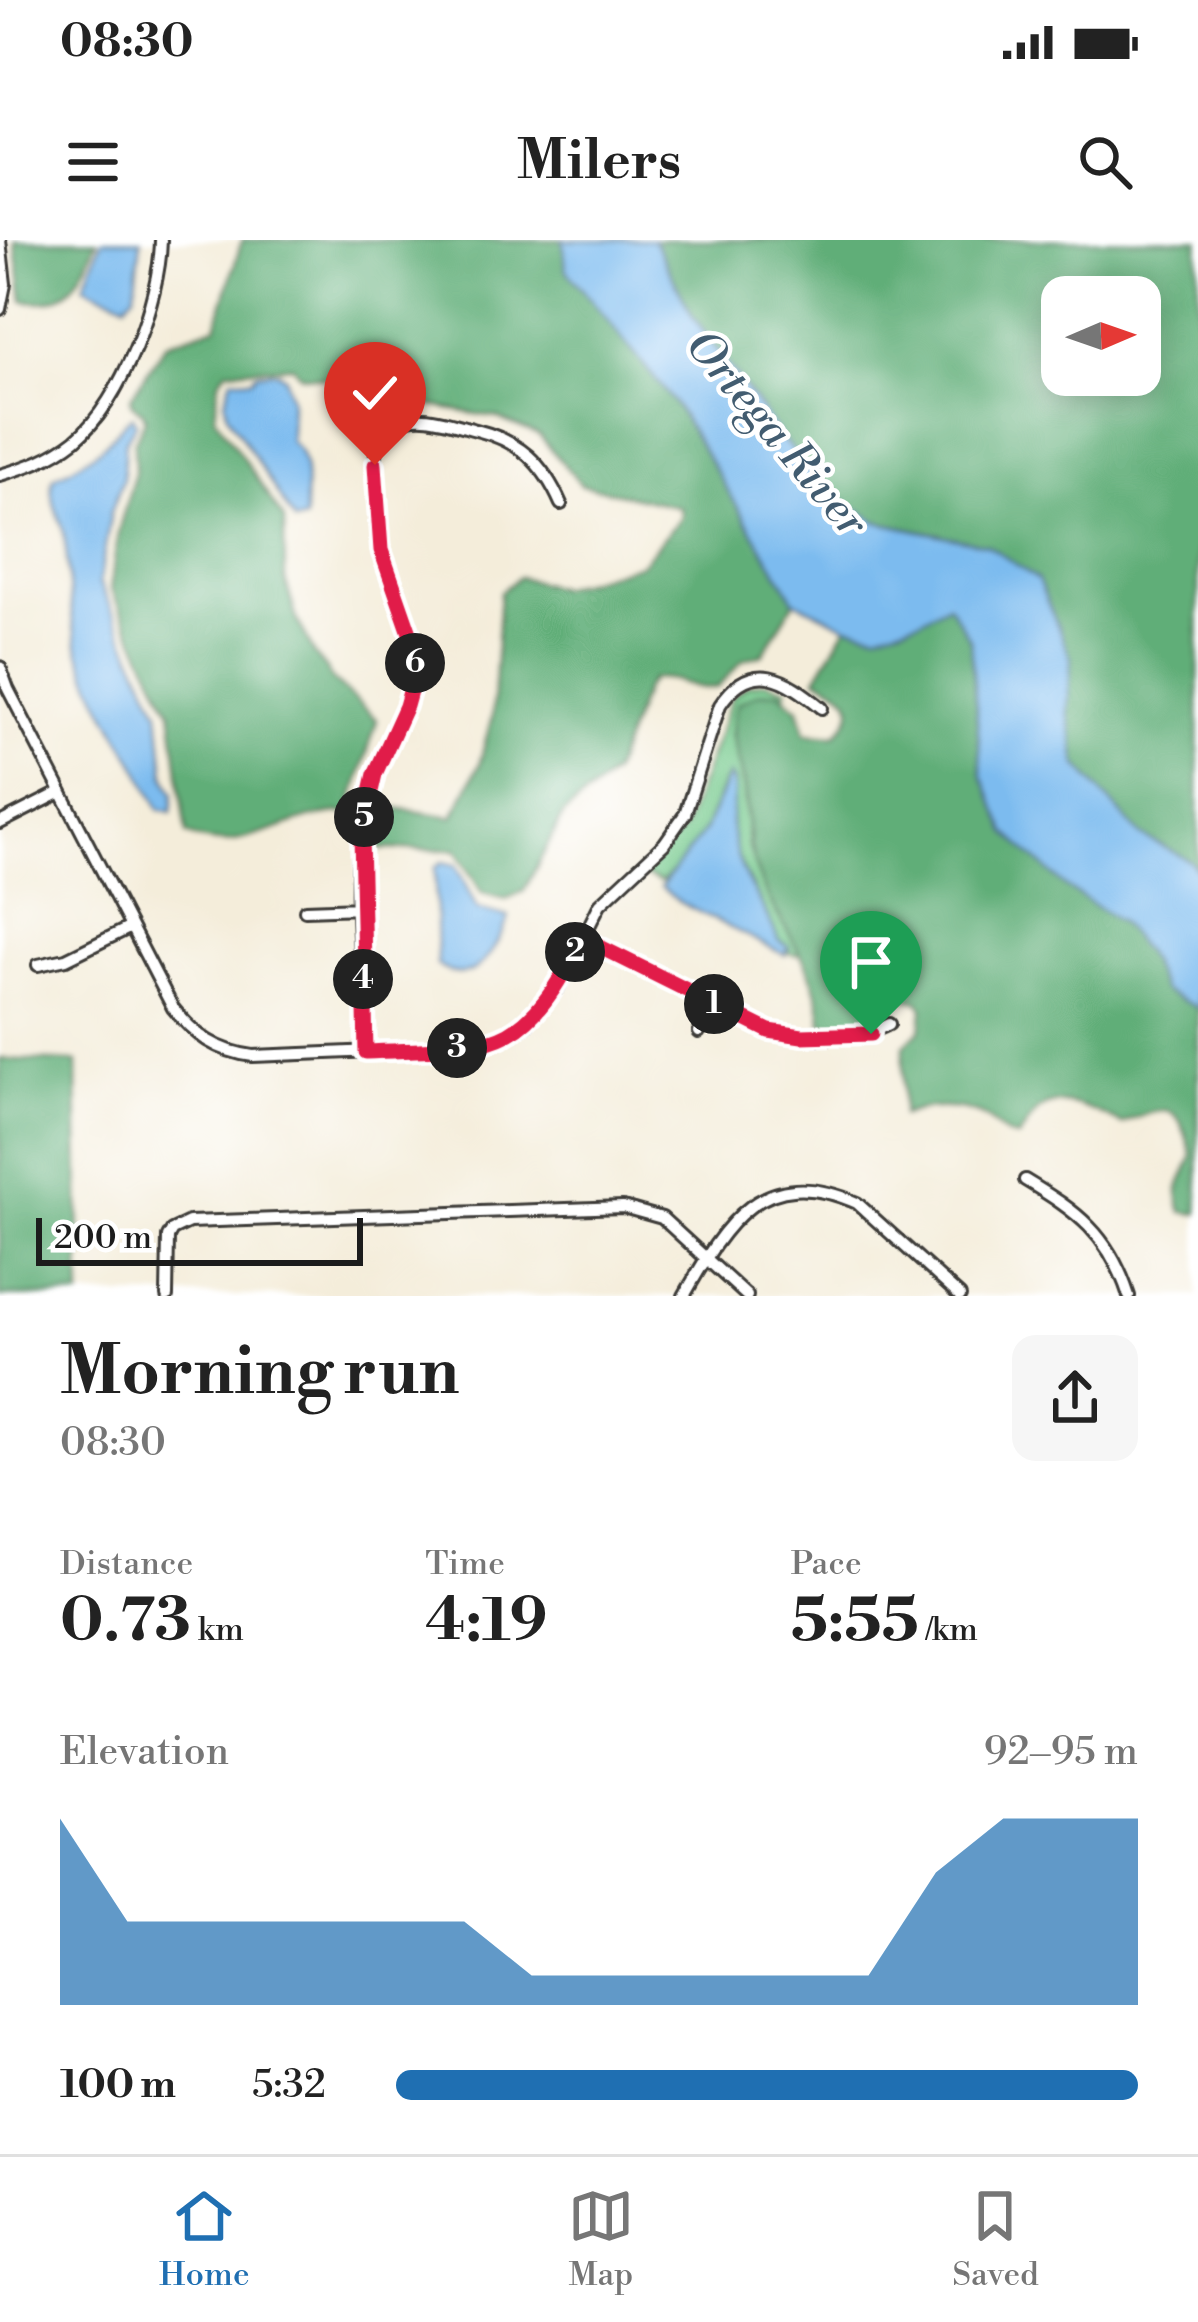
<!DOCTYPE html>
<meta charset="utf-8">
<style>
:root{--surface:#fff;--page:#f6f6f6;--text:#222;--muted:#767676;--line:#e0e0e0;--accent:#1f6fb2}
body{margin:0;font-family:"Libre Bodoni",serif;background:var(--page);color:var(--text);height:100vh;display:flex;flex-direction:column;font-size:45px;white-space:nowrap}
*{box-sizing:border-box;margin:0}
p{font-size:39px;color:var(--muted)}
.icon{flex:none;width:66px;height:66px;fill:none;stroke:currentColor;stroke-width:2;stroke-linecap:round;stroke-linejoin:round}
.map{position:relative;height:1056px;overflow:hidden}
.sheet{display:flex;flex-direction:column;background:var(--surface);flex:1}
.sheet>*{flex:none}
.needle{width:78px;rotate:88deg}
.buttons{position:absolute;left:1041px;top:36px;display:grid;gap:24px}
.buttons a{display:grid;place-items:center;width:120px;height:120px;border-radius:24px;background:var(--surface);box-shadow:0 6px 30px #0003;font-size:60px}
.scale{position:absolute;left:36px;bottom:30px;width:327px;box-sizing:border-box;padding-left:12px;border:6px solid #1c1c1c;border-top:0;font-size:33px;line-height:42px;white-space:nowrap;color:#1c1c1c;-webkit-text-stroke:9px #fff;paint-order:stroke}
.pin{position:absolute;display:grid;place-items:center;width:102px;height:102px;color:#fff;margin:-123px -51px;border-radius:50% 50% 50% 0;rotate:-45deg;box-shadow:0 0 12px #0007}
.pin .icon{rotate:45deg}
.km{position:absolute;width:60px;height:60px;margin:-30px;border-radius:50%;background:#222;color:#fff;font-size:33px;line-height:60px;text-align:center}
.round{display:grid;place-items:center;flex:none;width:126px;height:126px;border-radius:24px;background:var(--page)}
.summary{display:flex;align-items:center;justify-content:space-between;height:204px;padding:0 60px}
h1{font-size:66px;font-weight:800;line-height:90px}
.figures{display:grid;grid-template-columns:repeat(3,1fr);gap:18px;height:204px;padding:12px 60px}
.figures div{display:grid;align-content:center}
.figures b{font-size:60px;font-weight:800}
.figures small{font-size:33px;font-weight:400}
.figures p{font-size:33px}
.chart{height:336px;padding:24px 60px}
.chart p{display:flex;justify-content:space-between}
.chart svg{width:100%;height:216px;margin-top:12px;fill:var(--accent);opacity:.7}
ul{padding:0 60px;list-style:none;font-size:39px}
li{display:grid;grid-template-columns:192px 144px 1fr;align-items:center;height:90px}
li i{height:30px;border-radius:15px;background:var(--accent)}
.status{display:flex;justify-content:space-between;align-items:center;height:84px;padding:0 60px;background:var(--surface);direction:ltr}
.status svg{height:33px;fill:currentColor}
header{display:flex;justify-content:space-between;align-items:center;height:156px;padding:0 60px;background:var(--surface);font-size:54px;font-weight:800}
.tabs{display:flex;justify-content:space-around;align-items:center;height:168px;border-top:3px solid var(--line);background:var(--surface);font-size:33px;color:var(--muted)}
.tabs a{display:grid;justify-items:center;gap:6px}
.tabs .on{color:var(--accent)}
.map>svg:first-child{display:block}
.green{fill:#76ca8d;stroke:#497354;stroke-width:3}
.forest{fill:#60ae78;stroke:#3e654a;stroke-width:3;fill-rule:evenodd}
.water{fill:#7bbbef;stroke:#4c6c86;stroke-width:3}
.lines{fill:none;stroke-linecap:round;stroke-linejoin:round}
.street-casing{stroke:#3c3b38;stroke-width:16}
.street{stroke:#fff;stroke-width:10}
.route-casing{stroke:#fff;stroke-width:24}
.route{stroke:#e11d48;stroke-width:15}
.labels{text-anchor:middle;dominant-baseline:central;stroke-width:9;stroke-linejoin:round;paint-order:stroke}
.water-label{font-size:45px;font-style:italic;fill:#425c70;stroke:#fff}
</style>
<div class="status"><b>08:30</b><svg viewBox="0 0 49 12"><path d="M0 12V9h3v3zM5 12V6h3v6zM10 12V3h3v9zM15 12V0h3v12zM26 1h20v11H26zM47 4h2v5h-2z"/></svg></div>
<header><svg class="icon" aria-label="menu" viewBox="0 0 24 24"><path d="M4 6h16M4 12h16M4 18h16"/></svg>Milers<svg class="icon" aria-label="search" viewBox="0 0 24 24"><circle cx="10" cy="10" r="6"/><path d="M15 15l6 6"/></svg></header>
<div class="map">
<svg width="1198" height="1056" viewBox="0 0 1198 1056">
<rect width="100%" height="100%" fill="#fff"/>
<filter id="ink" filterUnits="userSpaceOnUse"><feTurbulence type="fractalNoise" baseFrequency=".00833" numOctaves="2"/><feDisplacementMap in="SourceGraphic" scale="24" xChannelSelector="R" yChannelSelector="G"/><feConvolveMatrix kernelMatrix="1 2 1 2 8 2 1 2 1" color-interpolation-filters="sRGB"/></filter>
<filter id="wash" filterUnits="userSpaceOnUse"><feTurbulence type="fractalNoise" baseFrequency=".004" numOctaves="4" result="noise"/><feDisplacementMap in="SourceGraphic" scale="48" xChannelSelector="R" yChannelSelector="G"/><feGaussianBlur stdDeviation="2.7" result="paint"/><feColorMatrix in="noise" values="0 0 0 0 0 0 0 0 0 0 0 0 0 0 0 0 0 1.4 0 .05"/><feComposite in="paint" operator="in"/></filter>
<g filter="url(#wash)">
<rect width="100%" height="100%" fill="#f4edda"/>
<path class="green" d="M765,442l22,6 -1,6 -7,-3 -48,42 13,56 4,56 15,41 42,70 -16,-3v-6l-11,-7c-13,-37 -42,-70 -48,-112 -2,-14 5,-32 4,-47l-9,-1 -21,51 -19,29 -24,22 -22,-8 44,-44 49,-133 16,-12z"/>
<path class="forest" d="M15,0h82c-15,37 -29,70 -74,60z
M242,0h321l3,29 107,132 122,200 -32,53 -20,6 -25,27c-22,6 -42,-12 -66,-8l-7,9 -33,86 -48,40 -40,77 -18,8 -24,-6 -26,-43 -79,-1 6,-43 70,11 26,-52 13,-48 8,-125 19,-15 40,11 82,-24 40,-47 -1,-10 -99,-22 -42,-50 -42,-17 -92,-17 -24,-28 -36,7 -44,-5 -9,-9 -65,4 -8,11 -4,35 69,104 1,59 11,38 18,36 20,28 43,39 -28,93c-56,-3 -109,48 -162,21l-16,-123 -61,-122 8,-57 17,-60 -1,-29 11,-24 -2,-7 -11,-8 -1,-7 35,-54 50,-17z
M654,0h544v631l-8,-10 -51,-27 -62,-70 -9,-53 3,-53 -128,-123 -65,-13 -51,-32 -45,-51 -89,-122zM1062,57h78v78h-78z
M948,363l22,36 12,137 84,111 54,35 25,31 18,38 35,17v206l-16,-2c-10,-29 4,-32 10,-57 -15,-52 -20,-52 -70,-31 -24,-10 -65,-35 -86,-11 -7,7 -11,17 -18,25 -19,-2 -23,-18 -40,-24 -23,-9 -54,-8 -76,1l2,-70 17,-16 2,-21 -5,-7c-33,-9 -31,9 -54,19 -12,6 -29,3 -42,4 -2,-54 -37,-90 -59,-137 -18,-40 -13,-63 -19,-102 -5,-30 -19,-52 -6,-82l20,-10 21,-2 20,17 7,25 29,2c31,-29 13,-44 -19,-57l31,-52c44,9 63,0 101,-23z
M0,819l77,3 4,234h-81z"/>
<path class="water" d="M102,0h39l-6,53 -9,10 -42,-17z
M563,0h91l39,77 89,122 45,51 51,32 110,23 50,35 33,78 -3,53 9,53 62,70 51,27 8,10v137l-35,-17 -18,-38 -25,-31 -54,-35 -59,-54 -25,-57 -12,-137 -22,-35 -28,16 -42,13 -31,-7 -52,-25 -122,-200 -107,-132z
M276,131l9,6 6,22 -1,42c22,15 14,54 15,78l-10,3 -67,-107 -3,-14 7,-23 19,1 6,-6z
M133,176l3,7 -11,19 -2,37 -12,33 -12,71 60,128 6,63 9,19 -2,19 -13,-3c-23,-51 -65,-107 -80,-159 -12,-39 -8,-80 -16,-120 -4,-18 -17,-36 -9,-53 19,-10 36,-19 51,-33 11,-10 16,-22 28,-28z
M729,535c10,16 2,29 2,47 0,9 3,20 5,29 8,33 32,59 42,89l11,7 -4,8 -106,-53 -18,-15 43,-56z
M442,622l14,3 21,44 32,8c-12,30 -34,76 -72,48l-2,-98z"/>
</g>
<g filter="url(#ink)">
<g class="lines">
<g class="street-casing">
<path id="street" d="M0,69l5,-25 -5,-44
M368,158l24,28
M0,235c28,-8 52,-17 75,-35 47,-38 85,-141 86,-200
M0,427l8,22 165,319c22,28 44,43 80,48l219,-9 39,-13 15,-9 33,-39 41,-82 64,-60 21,-30 35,-109c32,-49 67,-26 102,3
M0,583l61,-31
M305,670l56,-2
M582,698l187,93c36,9 87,11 120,-7
M38,725l28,-6 65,-32
M699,792l14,-28
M366,812c-3,-80 -17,-169 0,-247 11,-50 52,-95 49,-147 -2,-30 -20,-58 -28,-87 -9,-30 -11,-60 -12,-91 0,-15 -1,-31 8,-44 22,-32 63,-14 93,-6 44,11 67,33 85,74
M1025,940c53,32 84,54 104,116
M167,1056l1,-59 4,-7 17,-8 434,-15 39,11 85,78
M684,1056c41,-72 78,-135 173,-93l103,93"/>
</g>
<use href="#street" class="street"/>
</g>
</g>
<g class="lines" filter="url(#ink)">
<g class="route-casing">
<path id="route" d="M375,225l6,85 30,86 4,38 -9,32 -31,68 -14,61 5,217c125,-6 156,8 216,-114l187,93 33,5 69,-2"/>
</g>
<use href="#route" class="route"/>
</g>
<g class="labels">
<g class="water-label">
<text transform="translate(776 194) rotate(50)">Ortega River</text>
</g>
</g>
</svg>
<div class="buttons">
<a><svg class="needle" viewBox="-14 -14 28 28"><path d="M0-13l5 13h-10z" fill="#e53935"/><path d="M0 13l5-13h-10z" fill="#767676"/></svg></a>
</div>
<div class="scale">200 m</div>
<div class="pin" style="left:871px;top:794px;background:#1e9e55"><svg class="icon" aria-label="arrive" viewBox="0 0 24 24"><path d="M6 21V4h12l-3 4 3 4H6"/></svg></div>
<div class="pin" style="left:375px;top:225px;background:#d93025"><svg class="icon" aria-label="check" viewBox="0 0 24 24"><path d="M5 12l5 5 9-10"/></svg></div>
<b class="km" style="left:714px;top:764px">1</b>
<b class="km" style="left:575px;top:712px">2</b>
<b class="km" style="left:457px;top:808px">3</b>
<b class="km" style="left:363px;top:739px">4</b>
<b class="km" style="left:364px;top:577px">5</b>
<b class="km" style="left:415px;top:423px">6</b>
</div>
<section class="sheet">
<div class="summary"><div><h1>Morning run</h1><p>08:30</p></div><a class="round"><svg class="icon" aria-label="share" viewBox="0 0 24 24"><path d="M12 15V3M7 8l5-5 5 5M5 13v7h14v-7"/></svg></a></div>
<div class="figures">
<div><p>Distance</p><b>0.73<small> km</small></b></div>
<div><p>Time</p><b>4:19</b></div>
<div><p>Pace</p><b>5:55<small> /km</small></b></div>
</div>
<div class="chart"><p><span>Elevation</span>92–95 m</p>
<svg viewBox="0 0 160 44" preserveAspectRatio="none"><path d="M0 44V6L10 27L20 27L30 27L40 27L50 27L60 27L70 38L80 38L90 38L100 38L110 38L120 38L130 17L140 6L150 6L160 6V44z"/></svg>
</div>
<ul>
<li><b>100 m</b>5:32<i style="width:100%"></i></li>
</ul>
</section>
<nav class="tabs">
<a class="on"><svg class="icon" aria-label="home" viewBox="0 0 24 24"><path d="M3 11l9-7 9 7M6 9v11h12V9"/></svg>Home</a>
<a><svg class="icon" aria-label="map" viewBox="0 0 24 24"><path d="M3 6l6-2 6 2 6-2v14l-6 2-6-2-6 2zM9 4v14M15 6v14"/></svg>Map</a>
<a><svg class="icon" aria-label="saved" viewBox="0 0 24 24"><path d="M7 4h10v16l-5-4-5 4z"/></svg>Saved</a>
</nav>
